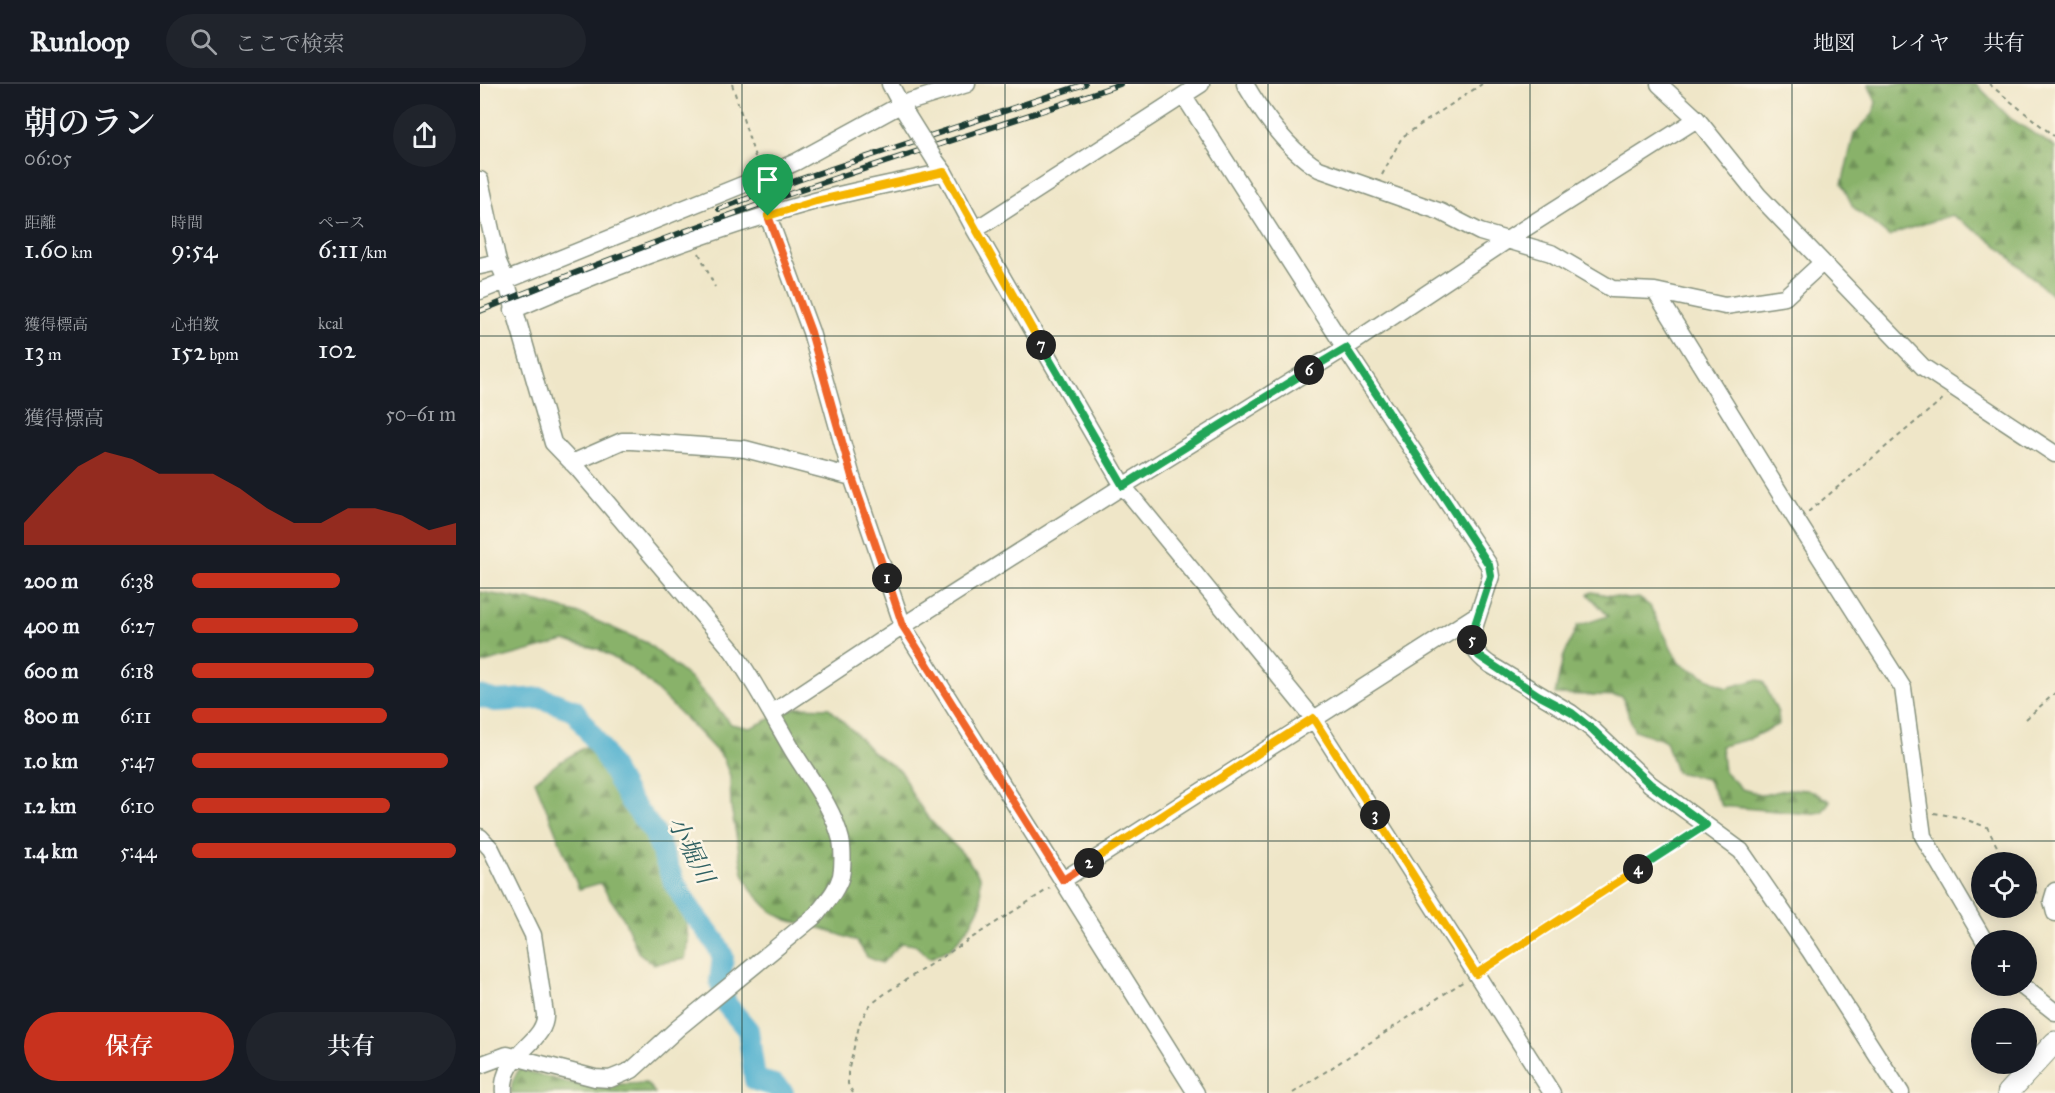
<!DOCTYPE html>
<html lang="ja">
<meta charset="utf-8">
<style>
:root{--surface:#171b24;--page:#20242c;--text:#f1f3f6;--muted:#9ea1a6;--line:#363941;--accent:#c8321e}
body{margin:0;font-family:"IM FELL Great Primer","Noto Serif JP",serif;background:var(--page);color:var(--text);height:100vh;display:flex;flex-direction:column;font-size:22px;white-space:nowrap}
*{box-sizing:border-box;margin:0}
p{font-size:20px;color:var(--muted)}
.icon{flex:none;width:33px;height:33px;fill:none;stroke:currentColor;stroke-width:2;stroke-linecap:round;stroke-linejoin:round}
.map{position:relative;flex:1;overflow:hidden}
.side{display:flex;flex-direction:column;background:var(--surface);width:480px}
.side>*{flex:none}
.tools{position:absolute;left:1491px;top:768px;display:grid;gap:12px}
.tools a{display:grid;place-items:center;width:66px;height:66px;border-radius:50%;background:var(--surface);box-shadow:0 3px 15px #0003;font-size:30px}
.pin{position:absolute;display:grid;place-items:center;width:51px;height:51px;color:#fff;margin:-62px -26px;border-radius:50% 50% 50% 0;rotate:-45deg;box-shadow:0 0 6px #0007}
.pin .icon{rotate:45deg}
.km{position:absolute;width:30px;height:30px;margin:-15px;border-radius:50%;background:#222;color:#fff;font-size:16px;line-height:30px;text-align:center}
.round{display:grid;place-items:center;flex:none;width:63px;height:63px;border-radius:32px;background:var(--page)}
.head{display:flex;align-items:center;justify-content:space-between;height:102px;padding:0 24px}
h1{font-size:33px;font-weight:600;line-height:45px}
.stats{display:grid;grid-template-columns:repeat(3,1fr);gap:9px;height:102px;padding:6px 24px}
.stats div{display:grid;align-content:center}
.stats b{font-size:26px;font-weight:600}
.stats small{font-size:16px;font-weight:400}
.stats p{font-size:16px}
.chart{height:168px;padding:12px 24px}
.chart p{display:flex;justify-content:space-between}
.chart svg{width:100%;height:108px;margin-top:6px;fill:var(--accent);opacity:.7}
.cta{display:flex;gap:12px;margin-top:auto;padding:12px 24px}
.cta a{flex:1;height:69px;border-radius:36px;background:var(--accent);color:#fff;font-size:24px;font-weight:600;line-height:69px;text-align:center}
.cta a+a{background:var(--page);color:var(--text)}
ul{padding:0 24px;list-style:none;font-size:20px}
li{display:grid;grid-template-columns:96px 72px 1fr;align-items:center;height:45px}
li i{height:15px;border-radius:8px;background:var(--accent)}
header{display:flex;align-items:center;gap:36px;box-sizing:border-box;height:84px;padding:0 30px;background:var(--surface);border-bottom:2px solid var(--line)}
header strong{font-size:28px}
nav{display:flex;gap:33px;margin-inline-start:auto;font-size:21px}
.search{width:420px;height:54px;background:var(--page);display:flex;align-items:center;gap:15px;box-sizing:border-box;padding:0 21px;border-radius:33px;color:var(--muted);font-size:22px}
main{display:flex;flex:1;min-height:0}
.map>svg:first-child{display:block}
.forest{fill:url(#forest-firs);stroke:#54784f;stroke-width:1.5}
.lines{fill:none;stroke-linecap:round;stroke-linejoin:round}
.river{stroke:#50b0cf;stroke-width:22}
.minor-casing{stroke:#87927e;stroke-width:19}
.major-casing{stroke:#87927e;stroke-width:23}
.path{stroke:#87927e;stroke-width:2;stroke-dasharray:4.5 4.5;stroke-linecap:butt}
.minor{stroke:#fff;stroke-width:16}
.major{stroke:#fff;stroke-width:21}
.rail-casing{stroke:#1f3d34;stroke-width:6}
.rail{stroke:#fcf5e5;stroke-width:4;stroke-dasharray:11;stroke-linecap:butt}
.minor-bridge-casing{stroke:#87927e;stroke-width:19;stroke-linecap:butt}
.minor-bridge{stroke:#fff;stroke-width:16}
.split-1-casing{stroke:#fff;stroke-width:12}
.split-2-casing{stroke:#fff;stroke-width:12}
.split-3-casing{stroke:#fff;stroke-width:12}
.split-4-casing{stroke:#fff;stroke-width:12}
.split-5-casing{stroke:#fff;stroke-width:12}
.split-6-casing{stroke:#fff;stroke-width:12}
.split-7-casing{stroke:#fff;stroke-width:12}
.split-8-casing{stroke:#fff;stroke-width:12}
.split-1{stroke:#f0652b;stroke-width:8}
.split-2{stroke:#f0652b;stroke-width:8}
.split-3{stroke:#f5b400;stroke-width:8}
.split-4{stroke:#f5b400;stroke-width:8}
.split-5{stroke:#22a559;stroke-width:8}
.split-6{stroke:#22a559;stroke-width:8}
.split-7{stroke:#22a559;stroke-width:8}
.split-8{stroke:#f5b400;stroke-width:8}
.grid{fill:none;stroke:#1f3d34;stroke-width:1.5;stroke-opacity:0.55}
.labels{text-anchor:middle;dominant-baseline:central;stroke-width:5;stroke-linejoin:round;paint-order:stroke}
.water-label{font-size:24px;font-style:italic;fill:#2e6062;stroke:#fcf5e5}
</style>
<header>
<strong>Runloop</strong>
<div class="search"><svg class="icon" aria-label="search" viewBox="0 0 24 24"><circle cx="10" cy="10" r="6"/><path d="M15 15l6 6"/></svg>ここで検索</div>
<nav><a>地図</a><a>レイヤ</a><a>共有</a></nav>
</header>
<main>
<section class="side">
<div class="head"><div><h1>朝のラン</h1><p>06:05</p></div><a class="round"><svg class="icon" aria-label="share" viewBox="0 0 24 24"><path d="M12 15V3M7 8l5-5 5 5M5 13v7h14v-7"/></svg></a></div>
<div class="stats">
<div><p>距離</p><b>1.60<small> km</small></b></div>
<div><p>時間</p><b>9:54</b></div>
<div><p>ペース</p><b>6:11<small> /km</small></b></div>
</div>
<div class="stats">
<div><p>獲得標高</p><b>13<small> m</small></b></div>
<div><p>心拍数</p><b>152<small> bpm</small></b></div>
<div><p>kcal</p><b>102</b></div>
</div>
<div class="chart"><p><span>獲得標高</span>50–61 m</p>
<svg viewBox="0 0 160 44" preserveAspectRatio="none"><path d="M0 44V35L10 23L20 12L30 6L40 9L50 15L60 15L70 15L80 21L90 29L100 35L110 35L120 29L130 29L140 32L150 38L160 35V44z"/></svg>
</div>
<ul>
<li><b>200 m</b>6:38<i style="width:56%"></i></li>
<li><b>400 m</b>6:27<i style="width:63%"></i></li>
<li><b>600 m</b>6:18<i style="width:69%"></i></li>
<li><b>800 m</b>6:11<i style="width:74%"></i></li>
<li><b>1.0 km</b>5:47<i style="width:97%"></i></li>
<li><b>1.2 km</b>6:10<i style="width:75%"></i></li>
<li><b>1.4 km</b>5:44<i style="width:100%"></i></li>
</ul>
<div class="cta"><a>保存</a><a>共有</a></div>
</section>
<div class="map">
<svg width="1575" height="1009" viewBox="0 0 1575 1009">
<defs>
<pattern id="forest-firs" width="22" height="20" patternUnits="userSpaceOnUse" patternTransform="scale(1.5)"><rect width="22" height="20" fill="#89b26a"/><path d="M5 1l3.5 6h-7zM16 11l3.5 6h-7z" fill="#6f9258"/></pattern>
</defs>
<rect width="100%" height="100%" fill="#fcf5e5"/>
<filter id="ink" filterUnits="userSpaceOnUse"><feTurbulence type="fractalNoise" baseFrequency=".0167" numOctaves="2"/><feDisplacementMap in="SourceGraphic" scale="12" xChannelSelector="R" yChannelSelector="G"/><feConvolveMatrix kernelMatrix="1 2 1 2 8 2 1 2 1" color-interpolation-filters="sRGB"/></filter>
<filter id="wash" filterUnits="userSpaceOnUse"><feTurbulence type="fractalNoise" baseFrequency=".008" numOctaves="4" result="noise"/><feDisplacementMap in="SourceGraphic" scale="24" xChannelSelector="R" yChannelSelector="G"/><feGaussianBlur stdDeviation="1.35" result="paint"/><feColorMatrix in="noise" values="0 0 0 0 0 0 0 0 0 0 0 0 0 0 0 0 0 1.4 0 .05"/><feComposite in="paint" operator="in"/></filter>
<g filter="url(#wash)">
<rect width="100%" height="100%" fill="#efe6c8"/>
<path class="forest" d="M1388,0h108l35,35 44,28v151l-63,-57 -40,-26 -54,17 -8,5 -37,-30 -11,-23 12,-50 19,-20 3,-12z
M0,508l59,10 44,13 64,28 46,38 38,43 19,4 47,-21 32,1 24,23 19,21 29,19 12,25 15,22 39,40 13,20 1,26 -11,21 -18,23 -22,10 -15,-13 -14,-2 -19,20 -15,-6 -10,-16 -33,-12 -37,-9 -16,-9 -19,-20 -9,-18 -12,-66 -1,-31 -7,-18 -35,-37 -43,-42 -17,-13 -30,-17 -33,-8 -85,23z
M1112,508l36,7 11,-1 11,8 29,57 47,25 30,-8 7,1 15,32 1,11 -30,15 -28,7 3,25 18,18 21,6 26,-6 21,1 20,11 -8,11 -14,2 -86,-8 -15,-27 -31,-7 -10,-31 -32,-11 -12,-34 -67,-2 8,-36 14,-32 31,-10 -20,-22z
M110,660l31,56 25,33 18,41 22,44 2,23 -3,18 -32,5 -15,-12 -14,-33 -24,-36 -21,6 -44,-108 23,-18z
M39,985l46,13 43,6 11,-4 27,-1 9,10h-144l1,-10z"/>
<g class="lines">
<path class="river" d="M0,612l15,5 46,-3 33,12 26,37 28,51 26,34 20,50 16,27 25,32 8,16 -3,24 6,23 22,26 7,50 19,5 9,8"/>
</g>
</g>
<g filter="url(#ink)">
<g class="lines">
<g class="minor-casing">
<path id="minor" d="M410,0l15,28
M765,0c18,31 43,66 74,85l122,43 39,20 71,21 61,36 43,2 70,15 60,-9 37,-34
M1179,0l38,35 61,76 165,172 132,87
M704,12l161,252 144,217 2,11 -18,55c-3,16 4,24 16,33l82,49 22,17 57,54 91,67 69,100 91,142
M455,76l9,12 31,58 148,256 190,232 239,375
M0,96l18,82 8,18 47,163 27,28 152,179c23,32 41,67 61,101 17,28 40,56 48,89 2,10 2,26 0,36 -4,15 -16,27 -25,39l-138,113 -46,42 -22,9 -15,-1 -88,-23 -27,10
M288,132l43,116 41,145 51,149 293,467
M495,146l226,-146
M0,182l18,-4
M0,207l282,-114 34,-15 106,-58 65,-20
M1175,207l142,230 106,167 20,148 61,104
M33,226c98,-43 198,-80 302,-109 42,-11 86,-19 129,-29
M92,379l50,-22h10l113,8 107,28
M292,629l131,-87 220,-140 222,-138 179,-119 173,-110
M0,753l11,12 42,86 12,79c2,29 -45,39 -41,79
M583,796l415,-266
M1575,807l-3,10 3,12
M1542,902l33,26"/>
</g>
<g class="major-casing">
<path id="major" d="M1528,1009l47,-51"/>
</g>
<path class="path" d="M252,0l25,79
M1509,0l66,53
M902,91l20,-38 80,-53
M219,169l16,34
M1328,428l136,-114
M1546,635l29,-26
M1454,729l24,4 29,10 18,35
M1546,804l4,3 10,2
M1009,881l204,-132
M373,1009l-5,-9v-12l12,-50 9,-16 18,-14 163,-104
M813,1009l171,-112"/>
<use href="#minor" class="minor"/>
<use href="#major" class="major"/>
<g class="rail-casing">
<path id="rail" d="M239,125l79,-29 287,-96
M0,227c105,-43 211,-83 318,-120 107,-37 216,-69 322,-107"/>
</g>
<use href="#rail" class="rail"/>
<g class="minor-bridge-casing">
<path id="minor-bridge" d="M425,28l30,48"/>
</g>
<use href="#minor-bridge" class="minor-bridge"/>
</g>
</g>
<g class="lines" filter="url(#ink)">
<g class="split-1-casing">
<path id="split-1" d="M288,132l43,116 41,145 35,101"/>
</g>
<g class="split-2-casing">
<path id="split-2" d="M407,494l16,48 160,254 26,-17"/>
</g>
<g class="split-3-casing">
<path id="split-3" d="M609,779l224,-145 62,97"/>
</g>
<g class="split-4-casing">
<path id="split-4" d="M895,731l101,159 162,-105"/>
</g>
<g class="split-5-casing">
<path id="split-5" d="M992,556l2,10 5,6 59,39 34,18 21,17 57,54 56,41 -68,44"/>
</g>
<g class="split-6-casing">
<path id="split-6" d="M829,286l37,-22 143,217 2,11 -18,55 -1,9"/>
</g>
<g class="split-7-casing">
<path id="split-7" d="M561,261l82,141 186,-116"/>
</g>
<g class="split-8-casing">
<path id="split-8" d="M288,132l48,-15 128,-29 97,173"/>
</g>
<use href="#split-1" class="split-1"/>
<use href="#split-2" class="split-2"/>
<use href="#split-3" class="split-3"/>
<use href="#split-4" class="split-4"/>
<use href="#split-5" class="split-5"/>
<use href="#split-6" class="split-6"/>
<use href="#split-7" class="split-7"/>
<use href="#split-8" class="split-8"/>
</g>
<path class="grid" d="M262,0v1009M525,0v1009M788,0v1009M1050,0v1009M1312,0v1009M0,252h1575M0,504h1575M0,757h1575"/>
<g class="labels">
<g class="water-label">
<text transform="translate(211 766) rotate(63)">小堀川</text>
</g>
</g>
</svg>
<div class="tools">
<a><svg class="icon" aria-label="locate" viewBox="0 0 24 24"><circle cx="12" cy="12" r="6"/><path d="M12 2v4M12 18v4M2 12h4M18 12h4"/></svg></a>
<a>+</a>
<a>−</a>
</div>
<div class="pin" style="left:288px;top:132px;background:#1e9e55"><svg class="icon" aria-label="arrive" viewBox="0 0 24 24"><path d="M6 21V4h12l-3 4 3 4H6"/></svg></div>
<b class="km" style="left:407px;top:494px">1</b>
<b class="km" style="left:609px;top:779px">2</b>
<b class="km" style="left:895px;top:731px">3</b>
<b class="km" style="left:1158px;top:785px">4</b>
<b class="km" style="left:992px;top:556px">5</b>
<b class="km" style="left:829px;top:286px">6</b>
<b class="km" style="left:561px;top:261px">7</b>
</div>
</main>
